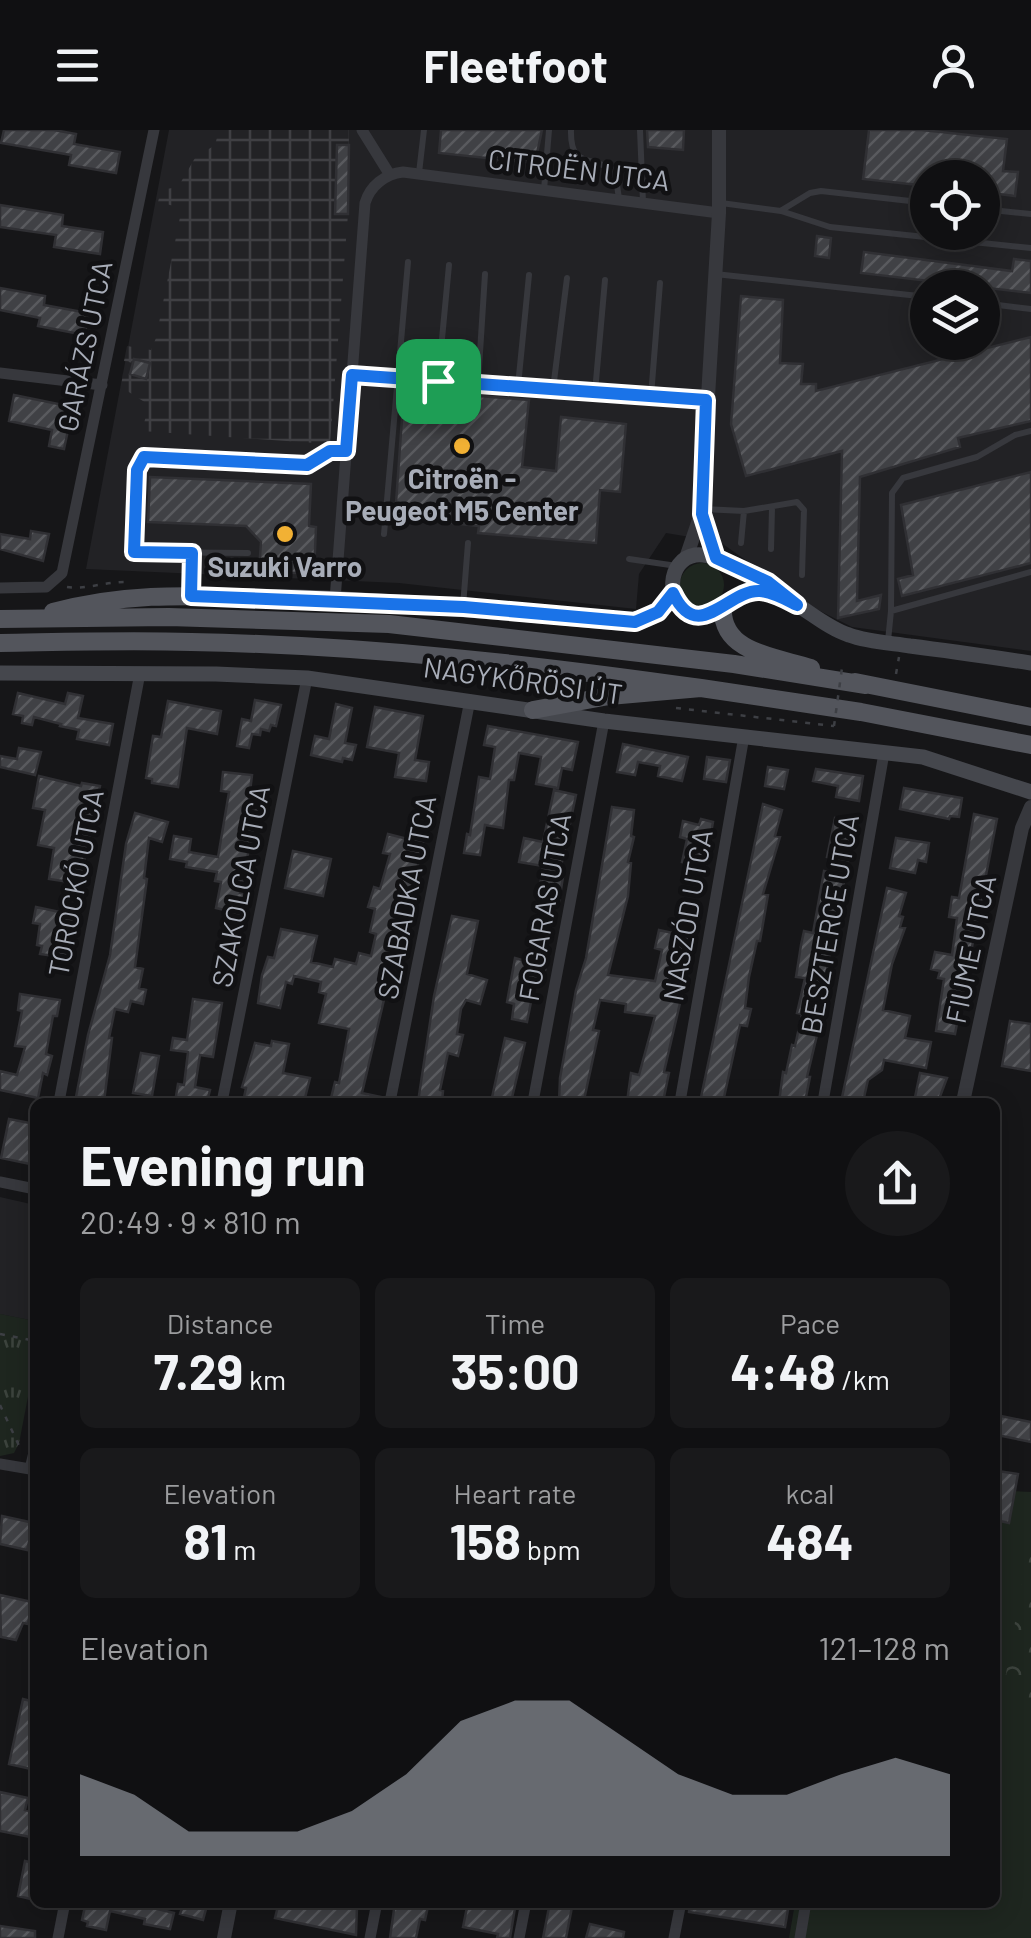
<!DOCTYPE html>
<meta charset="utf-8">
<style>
:root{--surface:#101012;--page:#19191b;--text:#f1f3f6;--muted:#9c9d9f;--line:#303032;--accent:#8c9099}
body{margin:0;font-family:Barlow,sans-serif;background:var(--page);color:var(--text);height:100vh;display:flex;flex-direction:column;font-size:38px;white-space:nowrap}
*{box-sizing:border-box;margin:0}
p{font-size:32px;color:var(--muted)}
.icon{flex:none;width:55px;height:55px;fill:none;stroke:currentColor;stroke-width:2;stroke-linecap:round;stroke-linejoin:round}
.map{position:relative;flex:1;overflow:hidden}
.sheet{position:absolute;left:30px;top:968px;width:970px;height:810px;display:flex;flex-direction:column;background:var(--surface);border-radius:15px;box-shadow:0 5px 25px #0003,0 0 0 2px var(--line)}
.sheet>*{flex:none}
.fabs{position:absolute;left:910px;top:30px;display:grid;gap:20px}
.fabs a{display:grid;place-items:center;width:90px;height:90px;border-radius:50%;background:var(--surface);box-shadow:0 5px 25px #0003,0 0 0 2px var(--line);font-size:50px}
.pin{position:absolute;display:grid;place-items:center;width:85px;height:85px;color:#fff;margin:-42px;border-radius:20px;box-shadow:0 5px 15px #0006}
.round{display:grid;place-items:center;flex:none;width:105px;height:105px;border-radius:52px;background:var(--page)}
.head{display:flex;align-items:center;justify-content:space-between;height:170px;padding:0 50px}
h1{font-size:55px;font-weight:700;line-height:75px}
.stats{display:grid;grid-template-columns:repeat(3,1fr);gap:15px;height:170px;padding:10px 50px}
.stats div{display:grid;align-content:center;border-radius:15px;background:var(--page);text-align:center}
.stats b{font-size:50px;font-weight:700}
.stats small{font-size:28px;font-weight:400}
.stats p{font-size:28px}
.chart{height:280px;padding:20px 50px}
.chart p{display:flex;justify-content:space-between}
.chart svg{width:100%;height:180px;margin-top:10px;fill:var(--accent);opacity:.7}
header{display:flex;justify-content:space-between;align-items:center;height:130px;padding:0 50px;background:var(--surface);font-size:45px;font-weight:700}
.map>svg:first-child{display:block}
.built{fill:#222225;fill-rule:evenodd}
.industrial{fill:url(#industrial-grid)}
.grass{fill:#1e261f}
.forest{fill:url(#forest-crowns)}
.park{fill:url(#park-tufts)}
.building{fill:url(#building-hatch);stroke:#303034;stroke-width:2.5}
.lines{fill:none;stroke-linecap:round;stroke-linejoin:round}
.path{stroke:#3d3f44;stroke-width:2.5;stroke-dasharray:5 8;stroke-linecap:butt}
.service{stroke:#37383d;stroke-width:6}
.minor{stroke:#37383d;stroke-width:11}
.tertiary{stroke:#37383d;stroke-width:14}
.secondary{stroke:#45474d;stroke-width:15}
.primary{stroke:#53555c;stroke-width:18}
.path-bridge{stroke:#3d3f44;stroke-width:2.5;stroke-dasharray:5 8;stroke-linecap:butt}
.route-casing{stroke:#fff;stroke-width:20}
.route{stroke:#1a73e8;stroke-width:12}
.poi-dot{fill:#f2b134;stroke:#111113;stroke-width:4}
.labels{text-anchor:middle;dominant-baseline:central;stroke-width:9;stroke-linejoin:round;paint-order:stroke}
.street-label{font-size:28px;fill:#a8adb8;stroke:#111113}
.poi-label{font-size:28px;font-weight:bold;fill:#a8adb8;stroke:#111113}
</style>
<header><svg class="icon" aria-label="menu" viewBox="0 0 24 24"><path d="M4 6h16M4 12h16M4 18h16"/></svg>Fleetfoot<svg class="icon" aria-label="person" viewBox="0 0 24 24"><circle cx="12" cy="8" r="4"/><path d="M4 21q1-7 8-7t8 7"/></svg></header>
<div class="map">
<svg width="1031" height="1808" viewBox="0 0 1031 1808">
<defs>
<pattern id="industrial-grid" width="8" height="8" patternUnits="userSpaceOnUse" patternTransform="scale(2.5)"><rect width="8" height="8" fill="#222225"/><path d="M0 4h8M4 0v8" fill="none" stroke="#3f3f43"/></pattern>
<pattern id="forest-crowns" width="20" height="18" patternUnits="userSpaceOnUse" patternTransform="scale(2.5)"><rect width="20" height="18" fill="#1e261f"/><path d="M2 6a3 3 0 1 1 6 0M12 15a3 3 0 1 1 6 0" fill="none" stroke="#3c433d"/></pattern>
<pattern id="park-tufts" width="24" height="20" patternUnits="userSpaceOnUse" patternTransform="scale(2.5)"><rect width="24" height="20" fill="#1e261f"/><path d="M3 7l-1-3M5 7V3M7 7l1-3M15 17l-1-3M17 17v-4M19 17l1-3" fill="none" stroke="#3c433d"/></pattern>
<pattern id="building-hatch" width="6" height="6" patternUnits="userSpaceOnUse" patternTransform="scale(2.5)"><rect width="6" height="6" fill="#404145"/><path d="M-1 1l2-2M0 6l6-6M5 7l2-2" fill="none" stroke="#595a5e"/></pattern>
</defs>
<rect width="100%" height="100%" fill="#161618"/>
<path class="built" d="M169,0h862v521l-179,-24 -38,-19 -94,-66 -54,-9 -27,41 -3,35 -237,-26 -313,-14zM928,48h54v54h-54zM928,158h54v54h-54z
M0,1067l35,8v116l-35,-7z"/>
<path class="industrial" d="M219,0h130l-1,84 -18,230 -188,-13 6,-23 -2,-5 -25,-16 2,-14 7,1 3,-11 -9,-2 3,-15 24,4 5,-12 24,-121 -6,-11 -16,-4 3,-12 17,-3 17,-29 20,-13z"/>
<path class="grass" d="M680 455a22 22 0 1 1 44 0a22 22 0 1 1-44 0Z
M995,1360l36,2v446h-242l6,-35 200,-1z"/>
<path class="forest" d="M1031,1401v178l-30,-7z"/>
<path class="park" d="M0,1184l35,7v39l-16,83 -5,10 -14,3z"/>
<path class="building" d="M4,0h50l22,4 -2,10 46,8 -4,21 -47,-8 2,-10 -70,-12z
M441,0h101l-7,33 -96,-10z
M647,0h37l-1,20 -35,-3z
M869,0h53l85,9 -4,32 15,1 -3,24 -33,-4v-14h-54v8l-65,-7z
M337,15h12l-1,69h-13z
M0,75l63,10 -1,11 41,6 -3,22 -46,-7 2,-12 -56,-8z
M817,106l14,2 -2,20 -14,-2z
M864,122l148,19 2,-12 17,2v32l-170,-20z
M0,158l45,8 -1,9 44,8 -3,22 -47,-9 2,-8 -40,-8z
M741,166l42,4 -3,63 23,1 -2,20h15v7l215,-54v84l-73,17 2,9 -100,30 -3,124 24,-6 -2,14 -41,9 4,-167 -96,25 -15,-52z
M134,229l16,4 -4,16 -16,-5z
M404,260l125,10 -7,67 34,4 5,-54 65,7 -6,68 -20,-2 -4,53 -118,-10 1,-7 -84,-9z
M14,265l59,12 -9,42 -15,-3 3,-16 -43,-9z
M1031,342v91l-129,33 -4,-17 15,-4 -12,-70z
M150,347l161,7 -2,42 7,1 -2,47 -55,-3 2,-29 -15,-16 -98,-4z
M31,401l18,3 -6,27 -43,-12v-15l30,5z
M18,563l47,11 3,-11 15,3 -5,22 35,6 -4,21 -32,-6 2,-9 -19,-4 1,-2 -27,-7 -2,8 -10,-2 1,-7 -10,-2z
M255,570l26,5 -5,21 -5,-1 -2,6 -8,-2 -1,6 -8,-1 -3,14 -12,-2 5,-27 9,2z
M168,571l53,10 -4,23 -30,-6 -9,59 -26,-4v-4l-6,-1 7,-42 8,1z
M336,574l16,4 -7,35 11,2 -4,15 -9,-2 -1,4 -31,-7 4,-19 14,3z
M375,577l48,9 -8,44 14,2 -3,19 -31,-4 4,-24 -32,-6z
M488,596l90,16 -6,28 -10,-2 -4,20 -22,-4 5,-27 -22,-4 -5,27h-5l-6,48 -18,-3 -5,30 -16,-2 3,-19 3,1 9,-58 11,2 5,-32 -11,-2z
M623,614l65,13 -6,24 -24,-5 2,-10 -22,-4 -3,13 -18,-3z
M19,618l22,4 -6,23 -35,-8v-11l17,3z
M707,627l23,3 -4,22 -22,-3z
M768,637l20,3 -4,19 -19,-3z
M816,639l47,7 -4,25 -23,-4 2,-11 -25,-5z
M223,642l29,3 -4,34 9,1 -17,83 6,1 -5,20 -25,-6 5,-26 -6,-1 2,-9 -31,-5 1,-5 -17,-3 4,-23 17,3 -2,13 29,5 11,-65 -8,-1z
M39,646l42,10 1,-3 18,3 -16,76h3l-4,22 -34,-5 5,-31 -16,-3 7,-35 -12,-2z
M904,658l58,10 -3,19 -9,-1 -1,3 -49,-10z
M554,660l22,5 -17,81 4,1 -4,25 -21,-3 5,-33 -24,-4 5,-24 19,4z
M763,674l19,6 -7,26 5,1 -17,57 5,1 -8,46h-3l-8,36 -4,31 6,1 -4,17 -7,-1 -17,77h-23z
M612,677l22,3 -3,26 3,1 -6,25 3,1 -3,33 -20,79 47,6 7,-31 -7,-2 4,-18 32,7 -12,48 5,1 -20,86 5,1 -6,29h-36l4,-29 8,2 16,-59 -30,-4 1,-8 -26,-4 -7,30 6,1 -15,69 -25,2 1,-24 16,-88 10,-32z
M135,683l33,9 -6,20 -13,-4 -5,40 3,1 -12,88 8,2 -4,19 7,2 -3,14 -12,-3 -3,11 -13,-3 -6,29h3l-8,64h-29l13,-67 22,-80 16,-111z
M974,684l23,5 -42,215 -19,-3 8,-52 -6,-1 2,-7 -9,-2 4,-17 17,3 5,-37 -8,-1 3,-20 7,1z
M835,688l20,4 -7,39 -21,-4z
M701,689l12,3 -9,50 -14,-3 1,-5 -9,-2 5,-23 -7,-2 3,-16 16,4z
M388,704l35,9 -11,48 -5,-1 -10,32h3l-6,25h-3l-9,38 5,2 -25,106 19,4v5h-51l5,-20 4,1 10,-54 -30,-6 7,-29 -7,-2 2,-10 -27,-6 -2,8 -6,-2 -6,26 -22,-5 4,-28 6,-18 6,1 7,-29 36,7 -6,26 22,5 2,-8 21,5 3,-11 12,3 5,-22 -6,-2 5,-23 -7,-2 6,-20 6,2 10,-35 -7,-1z
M896,708l33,5 -3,19 -8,-2 -3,13 -25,-5z
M293,721l38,8 -8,37 -38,-8z
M824,741l21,6 -25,128 4,1 -17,71h3l-5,25h-26l4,-30 3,1 6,-28 3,1 7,-32 -5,-1 8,-35 -9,-1 5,-32 3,-14 9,2z
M887,758l19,5 -7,23 4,1 -3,10 5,1 -13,36 -9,46 27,6 -5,22 26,4 -5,26 -42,-8 -2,10 -14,10 -5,22h-22z
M36,777l38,8 -6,27 3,1 -2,15 -29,-4 2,-8 -5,-1 3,-21 -7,-1z
M452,786l26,5 -11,53 20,6 -7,24 -14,-4 -5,9 -4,25 6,1 -5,21 -10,-3 -8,37 3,1 -1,11h-24l16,-106z
M515,828l31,9 -5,17 -6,-2 -8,40 -15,-3 2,-15 -7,-2z
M20,864l40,6 -3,16h-4l-7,38 6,2 -5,19 -4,-2 -5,25 -38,-8v-19l17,4 8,-28 -10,-1 7,-35 -4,-1z
M193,869l29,4 -9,54 -13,-2 -5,32 15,3 -3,12h-32l3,-18 6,1 4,-33 -17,-2 2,-12 14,2z
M1010,891l21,3v47l-29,-5z
M505,908l20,5 -14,59h-20z
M272,911l17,3 -6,29 27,5 -6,24h-61l3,-14 -4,-1 13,-44 16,3z
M141,923l18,3 -7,40 -19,-3z
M920,943l27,5 -9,24h-24z
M9,989l26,5 -5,40 -29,-6z
M1001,1286l30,6v20l-34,-7z
M998,1341l20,3 -9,49 -14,-3z
M2,1386l32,7 -7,27 -27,-6z
M0,1465l32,7 -4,22 -5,-1 -7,17 -15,-3z
M23,1569l12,3v68l-26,-6z
M0,1662l28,6 -3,12 10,2v26l-35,-7z
M25,1731l10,2v37l-17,-4z
M86,1772h43l45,11 -4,16 -26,-5 1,-5 -35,-8 -4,19 -19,-4 1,-4 -6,-2z
M184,1772h24l-5,18 -23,-6z
M279,1772h64l14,5 -1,28 -81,-17z
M395,1772h34l-4,18 -5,-1 -4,19h-26z
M468,1772h48l-6,36h-13l1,-4 -35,-7z
M550,1772h23l-7,36h-23z
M690,1772h95l4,2 -4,23 -96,-15z
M590,1794l34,8 -1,6h-37z
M0,1796l35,5v7h-35z"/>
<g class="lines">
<path class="path" d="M67,457c18,3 41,-6 61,-5
M896,544l3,-17
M676,578l158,18
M0,1204l35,7
M0,1275l21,45"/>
<path class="service" d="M571,0c-1,39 20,25 44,41l4,28
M640,0l3,72
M419,43l5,-43
M544,60l5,-60
M721,73l60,8 49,16 201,21
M982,79l49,5
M782,80l28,-17 11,-2 107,12
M715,144l213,23
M982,173l49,6
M353,245l353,25
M438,251l11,-116
M478,254l7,-110
M518,256l11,-111
M553,259l14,-111
M595,262l10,-112
M651,266l9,-113
M703,379l41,2 53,-9 7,8 -2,65
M384,404l24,-272
M741,413l3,-32
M771,419l1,-41
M248,423l-114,-1 3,-82 6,-13 164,8 23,-14h15
M629,429l48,7
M191,461l1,-38
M463,476l5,-63
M891,481l1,-118 11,-15 74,-21 38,-22 16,-4
M888,511l3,-30 140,-39"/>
<path class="minor" d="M362,0l28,45
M0,243l102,12
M0,458l46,-1 16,-14 92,-443
M335,470l30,-397c5,-17 20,-29 38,-31l316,41
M59,972l81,-429
M222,972l85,-424
M390,972l80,-402
M533,972l71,-381
M680,972l64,-366
M823,972l61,-349
M0,1052l35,7
M0,1334l30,5 5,-21
M58,1808l7,-36
M370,1808l7,-36
M519,1808l7,-36
M674,1808l7,-36
M800,1808l6,-36"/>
<path class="tertiary" d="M702,385l14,43
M686,428l15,-44 18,-301v-83
M963,972l59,-274 9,-21
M224,1808l7,-36"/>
<path class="secondary" d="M797,475c-17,-16 -80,-54 -102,-50 -28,5 -30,48 -4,58 27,11 43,-25 70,-22 33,3 57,34 88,44 19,7 41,8 61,11 40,5 81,11 121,17
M0,543l216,1 91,4 297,43 319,36 108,35"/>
<path class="primary" d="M723,477c-3,46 54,50 88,61
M53,482c76,-21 144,-16 222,-14 120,3 240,14 360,25l23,-11 15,-19
M0,489l169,-2 220,7 345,40 132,21
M0,513c64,-1 127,-3 191,-1 171,3 341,22 510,46
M855,552l176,35
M533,580l76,-14 92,-8 160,24 170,33"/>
<path class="path-bridge" d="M834,596l8,-58"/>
</g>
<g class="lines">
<g class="route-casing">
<path id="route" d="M352,245l354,25 -4,114 14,44 52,24 29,23c-12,-6 -24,-13 -37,-14 -32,-2 -62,55 -87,2l-15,19 -23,10 -171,-15 -273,-11 1,-43 -58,-1 3,-82 7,-13 163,8 23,-14h16z"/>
</g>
<use href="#route" class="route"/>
</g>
<g class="poi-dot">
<circle cx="462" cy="316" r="10"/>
<circle cx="285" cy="404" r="10"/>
</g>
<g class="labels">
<g class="street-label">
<text transform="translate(579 39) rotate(7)">CITROËN UTCA</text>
<text transform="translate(84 216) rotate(-78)">GARÁZS UTCA</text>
<text transform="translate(523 550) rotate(8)">NAGYKŐRÖSI ÚT</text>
<text transform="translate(75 753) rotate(-79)">TOROCKÓ UTCA</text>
<text transform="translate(240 756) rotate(-79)">SZAKOLCA UTCA</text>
<text transform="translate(406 767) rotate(-79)">SZABADKA UTCA</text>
<text transform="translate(544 777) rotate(-80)">FOGARAS UTCA</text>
<text transform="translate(687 785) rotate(-80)">NASZÓD UTCA</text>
<text transform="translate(829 794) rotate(-80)">BESZTERCE UTCA</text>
<text transform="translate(970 819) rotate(-78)">FIUME UTCA</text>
</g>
<g class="poi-label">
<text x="462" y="348">Citroën -<tspan x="462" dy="32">Peugeot M5 Center</tspan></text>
<text x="285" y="436">Suzuki Varro</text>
</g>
</g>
</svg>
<div class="fabs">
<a><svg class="icon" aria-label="locate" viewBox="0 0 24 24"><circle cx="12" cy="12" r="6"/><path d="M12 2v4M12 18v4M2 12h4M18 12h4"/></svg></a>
<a><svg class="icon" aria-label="layers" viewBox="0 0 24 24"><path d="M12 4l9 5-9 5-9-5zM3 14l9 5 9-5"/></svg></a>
</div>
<div class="pin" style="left:438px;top:251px;background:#1e9e55"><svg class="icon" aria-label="arrive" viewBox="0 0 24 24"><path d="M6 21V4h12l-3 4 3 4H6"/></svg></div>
<section class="sheet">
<div class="head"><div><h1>Evening run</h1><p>20:49 · 9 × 810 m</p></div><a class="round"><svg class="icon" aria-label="share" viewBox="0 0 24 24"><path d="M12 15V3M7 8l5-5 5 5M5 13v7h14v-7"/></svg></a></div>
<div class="stats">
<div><p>Distance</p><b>7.29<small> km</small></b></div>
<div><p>Time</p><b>35:00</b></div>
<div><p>Pace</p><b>4:48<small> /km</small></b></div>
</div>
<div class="stats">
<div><p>Elevation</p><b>81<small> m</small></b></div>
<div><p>Heart rate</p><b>158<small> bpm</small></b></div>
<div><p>kcal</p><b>484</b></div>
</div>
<div class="chart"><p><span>Elevation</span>121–128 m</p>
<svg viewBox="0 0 160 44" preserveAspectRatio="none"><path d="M0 44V24L10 29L20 38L30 38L40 38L50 33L60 24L70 11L80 6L90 6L100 15L110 24L120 29L130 29L140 24L150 20L160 24V44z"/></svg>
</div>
</section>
</div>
